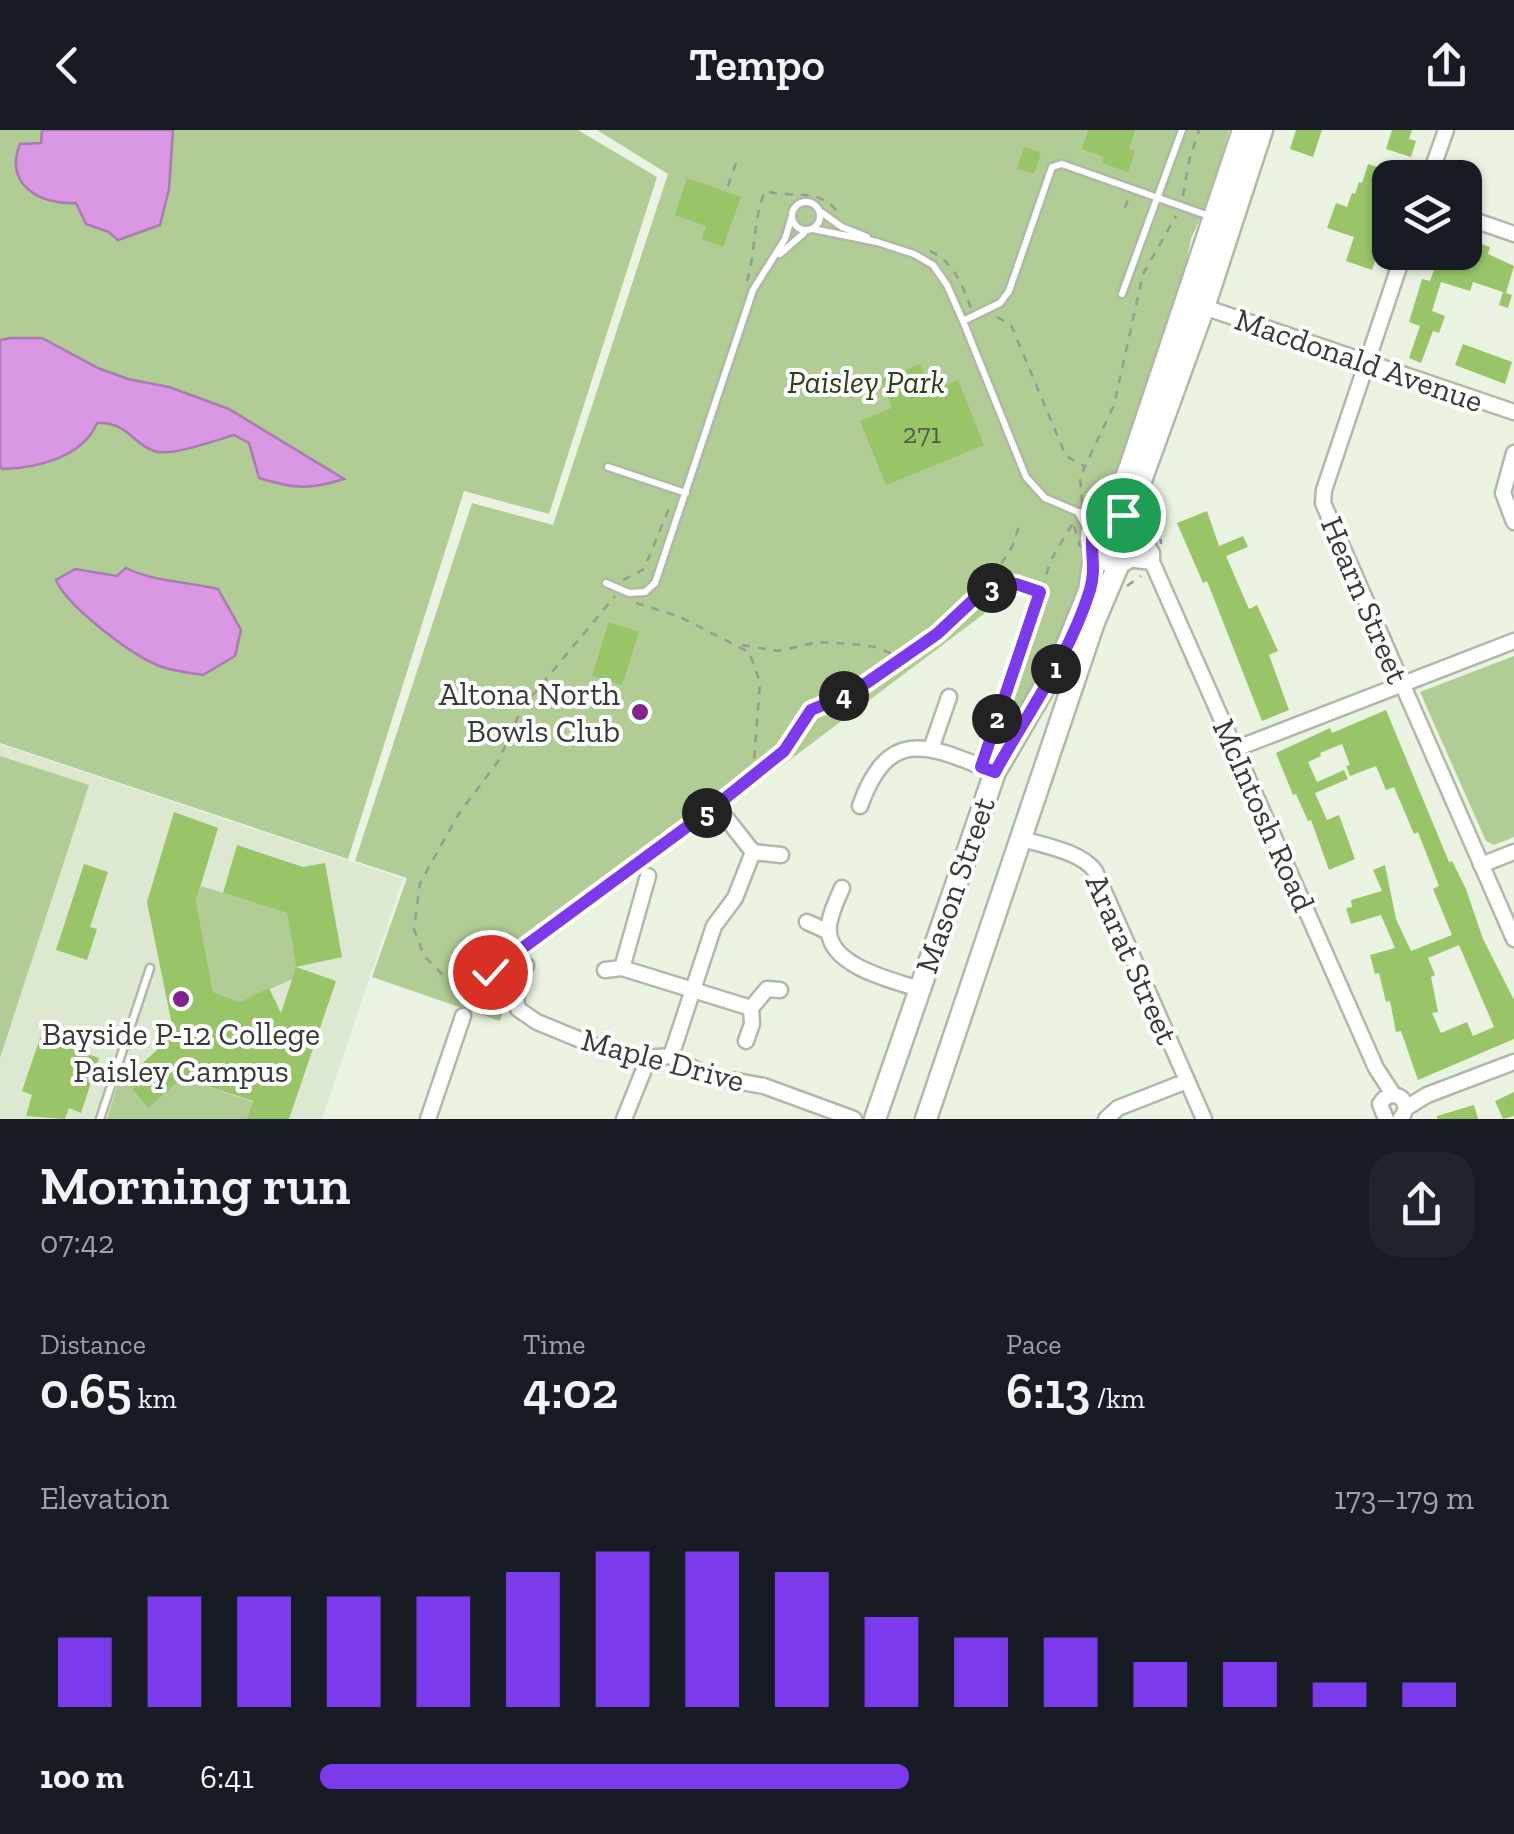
<!DOCTYPE html>
<meta charset="utf-8">
<style>
:root{--surface:#171b24;--page:#20242c;--text:#f1f3f6;--muted:#9ea1a6;--accent:#7c3aed}
body{margin:0;font-family:"Zilla Slab",serif;background:var(--page);color:var(--text);height:100vh;display:flex;flex-direction:column;font-size:38px;white-space:nowrap}
*{box-sizing:border-box;margin:0}
p{font-size:32px;color:var(--muted)}
.icon{flex:none;width:55px;height:55px;fill:none;stroke:currentColor;stroke-width:2;stroke-linecap:round;stroke-linejoin:round}
.map{position:relative;height:989px;overflow:hidden}
.details{display:flex;flex-direction:column;background:var(--surface);flex:1}
.details>*{flex:none}
.fabs{position:absolute;left:1372px;top:30px;display:grid;gap:20px}
.fabs a{display:grid;place-items:center;width:110px;height:110px;border-radius:20px;background:var(--surface);box-shadow:0 2px 8px #0004;font-size:50px}
.pin{position:absolute;display:grid;place-items:center;width:85px;height:85px;color:#fff;margin:-42px;border:5px solid #fff;border-radius:50%;box-shadow:0 2px 10px #0007}
.km{position:absolute;width:50px;height:50px;margin:-25px;border-radius:50%;background:#222;color:#fff;font-size:28px;line-height:50px;text-align:center}
.round{display:grid;place-items:center;flex:none;width:105px;height:105px;border-radius:30px;background:var(--page)}
.summary{display:flex;align-items:center;justify-content:space-between;height:170px;padding:0 40px}
h1{font-size:55px;font-weight:600;line-height:75px}
.figures{display:grid;grid-template-columns:repeat(3,1fr);gap:15px;height:170px;padding:10px 40px}
.figures div{display:grid;align-content:center}
.figures b{font-size:50px;font-weight:600}
.figures small{font-size:28px;font-weight:400}
.figures p{font-size:28px}
.chart{height:280px;padding:20px 40px}
.chart p{display:flex;justify-content:space-between}
.chart svg{width:100%;height:180px;margin-top:10px;stroke:var(--accent);stroke-width:6}
ul{padding:0 40px;list-style:none;font-size:32px}
li{display:grid;grid-template-columns:160px 120px 1fr;align-items:center;height:75px}
li i{height:25px;border-radius:12px;background:var(--accent)}
header{display:flex;justify-content:space-between;align-items:center;height:130px;padding:0 40px;background:var(--surface);font-size:45px;font-weight:600}
.map>svg:first-child{display:block}
.built{fill:#dce8d0}
.green{fill:#b1cc95}
.water{fill:#d997e4;stroke:#a97cb0;stroke-width:2.5}
.building{fill:#99c468;fill-rule:evenodd}
.lines{fill:none;stroke-linecap:round;stroke-linejoin:round}
.lane-casing{stroke:#b0b8a8;stroke-width:11}
.street-casing{stroke:#b0b8a8;stroke-width:19}
.secondary-casing{stroke:#b0b8a8;stroke-width:25}
.path{stroke:#969c90;stroke-width:2.5;stroke-dasharray:8 8;stroke-linecap:butt}
.lane{stroke:#fff;stroke-width:6}
.street{stroke:#fff;stroke-width:14}
.secondary{stroke:#fff;stroke-width:20}
.route-casing{stroke:#fff;stroke-width:20}
.route{stroke:#7c3aed;stroke-width:12}
.poi-dot{fill:#812490;stroke:#fff;stroke-width:4}
.labels{text-anchor:middle;dominant-baseline:central;stroke-width:8;stroke-linejoin:round;paint-order:stroke}
.number-label{font-size:28px;fill:#515e42}
.street-label{font-size:32px;fill:#393c36;stroke:#fff}
.park-label{font-size:32px;font-style:italic;fill:#2e3f1a;stroke:#fff}
.poi-label{font-size:32px;fill:#393c36;stroke:#fff;text-anchor:end}
</style>
<header><svg class="icon" aria-label="back" viewBox="0 0 24 24"><path d="M15 5l-7 7 7 7"/></svg>Tempo<svg class="icon" aria-label="share" viewBox="0 0 24 24"><path d="M12 15V3M7 8l5-5 5 5M5 13v7h14v-7"/></svg></header>
<div class="map">
<svg width="1514" height="989" viewBox="0 0 1514 989">
<rect width="100%" height="100%" fill="#eaf3e2"/>
<path class="built" d="M0,614l403,135 -81,240h-322z"/>
<path class="green" d="M0,0h578l79,47 -108,337 -85,-23 -116,368 -348,-116z
M597,0h632l-17,61 -21,48 -10,46 -73,223 -7,4 -14,-4 -7,15 11,40 -30,75 -67,119 -13,4 56,-165 -20,-7 -497,374 -20,58 -128,-44 35,-99 -52,-17 117,-358 81,22 115,-351z
M1514,526v181l-20,8 -8,-4 -66,-149z
M0,626l89,29 -89,273z
M201,756l86,27 9,54 -3,12 -53,23 -27,-10 -17,-91z
M120,947l62,1 71,24 -6,17h-140z"/>
<path class="water" d="M42,0h131l-4,59 -9,36 -42,15 -9,-8 -23,-8 -10,-21c-37,2 -72,-19 -56,-59l21,-1z
M11,208h31l56,30 30,11 41,8 60,22 115,70c-35,11 -50,10 -85,-1l-10,-35 -15,-8c-18,5 -63,22 -80,16 -21,-7 -28,-30 -57,-28 -14,34 -60,45 -94,46l-3,-2v-127z
M126,438c25,13 62,14 92,21l23,41 -6,26 -32,19c-15,-3 -33,-4 -46,-10 -28,-12 -90,-59 -101,-85l19,-11 42,7z"/>
<path class="building" d="M1088,0h47l-6,19 6,2 -7,21 -26,-9 2,-6 -22,-8z
M1296,0h26l-9,27 -23,-8z
M1392,0h20l-3,9 7,2 -5,16 -25,-8z
M1024,17l17,6 -7,21 -17,-5z
M1368,34l22,7v30l-6,18 5,2 -17,49 -26,-9 8,-24 -27,-9 9,-25 11,4 5,-14 3,1 4,-12 3,1z
M687,48l54,19 -18,50 -21,-8 4,-13 -31,-11z
M1473,111l17,6 -2,7 26,12 -8,27 6,2 -4,13 -9,-3 4,-13 -30,-10 -3,9 -29,-9 -9,29 13,5 -6,17 -6,-2 -12,32 -12,-5 11,-32 -11,-4 13,-43 8,2 10,-29h29z
M1463,214l49,18 -7,22 -50,-19z
M920,234l11,27 27,-11 26,65 -98,40 -26,-64 32,-13 -11,-28z
M1207,381l12,35 24,-10 5,11 -22,9 23,53 8,-4 21,46 -9,4 20,55 -27,11 -55,-140 -4,2 -26,-60z
M609,492l30,10 -17,53 -30,-9z
M1386,580l63,152 3,-1 14,28 17,50 31,61v39l-96,41 -17,-49 -5,1 -6,-31 -4,1 -7,-29 -4,1 -5,-19 25,-7 -14,-33 -30,9 -5,-16 6,-1 -1,-7 31,-9 -9,-21 12,-5 11,54 15,32 41,-16 -19,-46 6,-3 -21,-54 -4,2 -20,-47 -8,3 -10,-24 -26,10 -4,-10 4,-1 -8,-21 -22,9 1,3 -13,6 9,20 27,-12 4,9 -33,14 12,27 12,-5 16,44 -26,11 -18,-50 -3,1 -12,-27 -3,1 -17,-42 54,-25 2,5zM1459,815l35,82 -21,9 -6,-14 -26,11 -9,-20 6,-1 -7,-35 4,-2 -7,-17z
M174,682l44,16 -22,73 17,91 27,10 29,-14 12,25 15,-46 40,14 -47,138h-42l6,-18 -71,-23 -34,30 -23,-29 42,-38 5,-16 -25,-123z
M237,715l66,22 22,-4 17,94 -46,10 -9,-54 -64,-20z
M84,734l24,8 -18,55 7,2 -10,31 -31,-10z
M40,908l59,20 -18,55 -12,-5 -4,11 -39,-3 6,-21 -10,-4z
M1514,962v24l-11,3 -8,-18z
M1474,975l4,14h-41v-3z"/>
<g class="lines">
<g class="lane-casing">
<path id="lane" d="M792 86a14 14 0 1 1 28 0a14 14 0 1 1-28 0Z
M821,82l21,15 25,10
M813,99l64,13 37,12 19,11 14,20 16,36 63,156 19,21 33,14 26,5
M780,124l24,-21
M1122,164l60,-164
M963,191l37,-18 9,-12 43,-124 10,-3 150,53
M608,337l78,26
M1078,382l14,27
M606,453l23,10 16,-1 10,-9 98,-293 32,-51 7,-23
M100,989l50,-151"/>
</g>
<g class="street-casing">
<path id="street" d="M1429,48l17,-48
M1465,87l49,17
M1404,122l-80,238 -1,13 191,436
M1204,177l310,105
M1514,323l-11,40 11,29
M1139,403l13,20v9l224,506 17,26
M1126,429l26,3
M931,619l18,-52
M1235,619l279,-108
M860,676c29,-82 70,-60 135,-34
M727,689l26,33 28,3
M1023,709c22,7 59,13 72,32l109,248
M1481,735l33,-13
M842,758c-5,12 -15,31 -13,45 4,34 63,47 90,56
M807,792l22,10
M526,835l-10,33 2,11 19,13 68,28 37,8 29,-2 37,20 56,10 90,33
M622,838l26,-92
M605,840l17,-2 129,40
M746,911l6,-17 -1,-16 16,-19 13,1
M671,926l43,-130 21,-28 18,-46
M1406,978l21,-13 87,-33
M428,989l35,-103
M624,989l25,-62
M1106,989l12,-11 69,-27
M1386,989l-6,-15c12,-20 36,-2 20,15"/>
</g>
<g class="secondary-casing">
<path id="secondary" d="M1111,384l19,-47 113,-337
M1091 408a24 24 0 1 1 48 0a24 24 0 1 1-48 0Z
M1133,392l2,-25 69,-190 58,-177
M875,989l120,-347 68,-117 26,-64 6,-42
M926,989l168,-497 26,-61"/>
</g>
<path class="path" d="M728,56l8,-23
M1183,66l6,-35 10,-31
M1125,78l4,-12
M930,121c24,11 32,34 41,57
M747,151c9,-30 6,-61 18,-90 28,8 52,-4 72,20
M997,187l14,8 55,131 18,10
M1082,373l-2,-26 34,-72 29,-131 33,-58
M1082,375l9,-12 14,-9
M1151,379l9,19 1,16
M1074,396l6,21
M623,450l21,-11 26,-63
M1127,456l14,-10
M988,458l28,-3 23,7
M636,473l42,13 71,36 11,30 -7,91
M742,515l36,6 40,-9 34,2 23,3 25,10
M985,626l66,-196 23,-39
M460,871l-11,-20 -25,-25 -10,-27 6,-46 38,-68 41,-55 23,-52 93,-112
M473,879l6,-4 6,-27 5,-6 228,-168 66,-53 27,-42 41,-16 85,-58 48,-46 28,-44 7,-22"/>
<use href="#lane" class="lane"/>
<use href="#street" class="street"/>
<use href="#secondary" class="secondary"/>
</g>
<g class="lines">
<g class="route-casing">
<path id="route" d="M490,842l228,-168 66,-53 27,-41 41,-17 85,-59 48,-45 31,-5 24,8 -59,175 14,5c33,-60 74,-115 95,-182 7,-23 -1,-41 3,-62l11,-12 19,-1"/>
</g>
<use href="#route" class="route"/>
</g>
<g class="poi-dot">
<circle cx="640" cy="582" r="10"/>
<circle cx="181" cy="869" r="10"/>
</g>
<g class="labels">
<g class="number-label">
<text x="922" y="303">271</text>
</g>
<g class="street-label">
<text transform="translate(1359 230) rotate(19)">Macdonald Avenue</text>
<text transform="translate(1365 470) rotate(67)">Hearn Street</text>
<text transform="translate(1264 685) rotate(66)">McIntosh Road</text>
<text transform="translate(955 755) rotate(-71)">Mason Street</text>
<text transform="translate(1132 829) rotate(66)">Ararat Street</text>
<text transform="translate(663 930) rotate(15)">Maple Drive</text>
</g>
<g class="park-label">
<text x="866" y="252">Paisley Park</text>
</g>
<g class="poi-label">
<text x="620" y="564">Altona North<tspan x="620" dy="37">Bowls Club</tspan></text>
<text x="181" y="904" text-anchor="middle">Bayside P-12 College<tspan x="181" dy="37">Paisley Campus</tspan></text>
</g>
</g>
</svg>
<div class="fabs">
<a><svg class="icon" aria-label="layers" viewBox="0 0 24 24"><path d="M12 4l9 5-9 5-9-5zM3 14l9 5 9-5"/></svg></a>
</div>
<div class="pin" style="left:1123px;top:385px;background:#1e9e55"><svg class="icon" aria-label="arrive" viewBox="0 0 24 24"><path d="M6 21V4h12l-3 4 3 4H6"/></svg></div>
<div class="pin" style="left:490px;top:842px;background:#d93025"><svg class="icon" aria-label="check" viewBox="0 0 24 24"><path d="M5 12l5 5 9-10"/></svg></div>
<b class="km" style="left:1056px;top:539px">1</b>
<b class="km" style="left:997px;top:589px">2</b>
<b class="km" style="left:992px;top:458px">3</b>
<b class="km" style="left:844px;top:566px">4</b>
<b class="km" style="left:707px;top:683px">5</b>
</div>
<section class="details">
<div class="summary"><div><h1>Morning run</h1><p>07:42</p></div><a class="round"><svg class="icon" aria-label="share" viewBox="0 0 24 24"><path d="M12 15V3M7 8l5-5 5 5M5 13v7h14v-7"/></svg></a></div>
<div class="figures">
<div><p>Distance</p><b>0.65<small> km</small></b></div>
<div><p>Time</p><b>4:02</b></div>
<div><p>Pace</p><b>6:13<small> /km</small></b></div>
</div>
<div class="chart"><p><span>Elevation</span>173–179 m</p>
<svg viewBox="0 0 160 44" preserveAspectRatio="none"><path d="M5 44V27M15 44V17M25 44V17M35 44V17M45 44V17M55 44V11M65 44V6M75 44V6M85 44V11M95 44V22M105 44V27M115 44V27M125 44V33M135 44V33M145 44V38M155 44V38"/></svg>
</div>
<ul>
<li><b>100 m</b>6:41<i style="width:51%"></i></li>
</ul>
</section>
